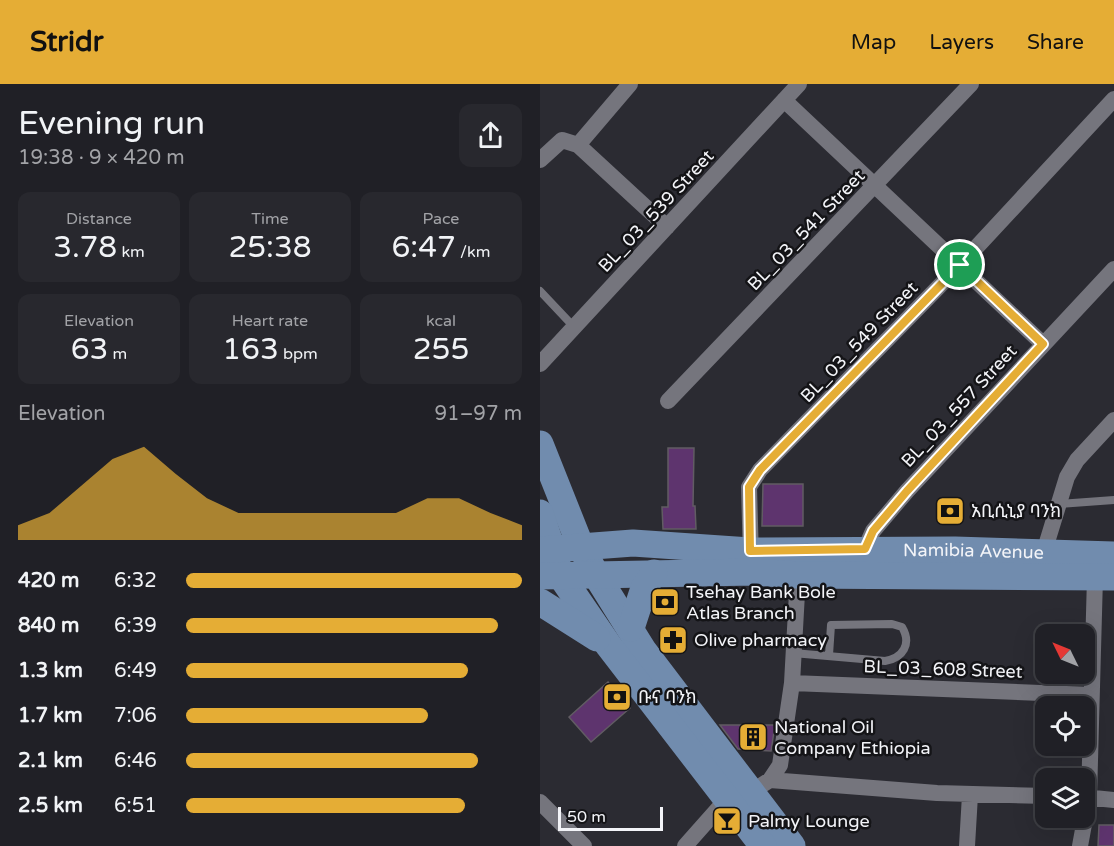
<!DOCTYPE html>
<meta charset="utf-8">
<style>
:root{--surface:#202026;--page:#28282e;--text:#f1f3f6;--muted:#a2a3a7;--line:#3d3e43;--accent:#e5ad35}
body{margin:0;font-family:"Varela Round","Noto Sans Ethiopic",sans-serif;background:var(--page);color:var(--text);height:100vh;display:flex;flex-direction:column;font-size:22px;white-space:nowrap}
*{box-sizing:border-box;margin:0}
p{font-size:20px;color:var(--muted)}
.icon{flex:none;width:33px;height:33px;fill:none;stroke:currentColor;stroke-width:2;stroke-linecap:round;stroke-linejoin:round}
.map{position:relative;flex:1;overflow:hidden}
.sheet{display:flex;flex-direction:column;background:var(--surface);width:540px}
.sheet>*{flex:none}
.needle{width:39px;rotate:313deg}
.tools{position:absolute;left:495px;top:540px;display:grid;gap:12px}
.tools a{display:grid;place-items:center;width:60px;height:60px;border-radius:12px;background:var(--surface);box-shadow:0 6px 24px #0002,0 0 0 2px var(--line);font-size:30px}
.scale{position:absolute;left:18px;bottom:15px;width:105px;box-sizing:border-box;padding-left:6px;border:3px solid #f3f4f8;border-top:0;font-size:16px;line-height:21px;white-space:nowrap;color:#f3f4f8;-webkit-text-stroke:4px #141417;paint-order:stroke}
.pin{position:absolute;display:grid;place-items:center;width:51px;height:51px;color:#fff;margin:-26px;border:3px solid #fff;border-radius:50%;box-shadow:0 2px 6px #0007}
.round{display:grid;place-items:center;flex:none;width:63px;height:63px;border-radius:12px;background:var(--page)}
.summary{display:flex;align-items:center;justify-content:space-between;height:102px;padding:0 18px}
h1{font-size:33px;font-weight:600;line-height:45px}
.stats{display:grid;grid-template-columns:repeat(3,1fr);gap:9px;height:102px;padding:6px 18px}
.stats div{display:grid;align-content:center;border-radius:12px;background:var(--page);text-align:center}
.stats b{font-size:30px;font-weight:600}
.stats small{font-size:16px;font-weight:400}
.stats p{font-size:16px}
.chart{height:168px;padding:12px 18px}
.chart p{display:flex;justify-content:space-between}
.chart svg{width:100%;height:108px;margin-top:6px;fill:var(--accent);opacity:.7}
ul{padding:0 18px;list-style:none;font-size:20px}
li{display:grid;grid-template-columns:96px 72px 1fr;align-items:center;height:45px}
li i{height:15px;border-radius:8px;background:var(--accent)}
header{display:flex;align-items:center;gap:36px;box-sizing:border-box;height:84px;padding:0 30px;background:var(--accent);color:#111}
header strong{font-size:28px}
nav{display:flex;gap:33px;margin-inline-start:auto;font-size:21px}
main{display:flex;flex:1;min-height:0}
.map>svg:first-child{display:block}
.building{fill:#5e346e;stroke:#615c63;stroke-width:1.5}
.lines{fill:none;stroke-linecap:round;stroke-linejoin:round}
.lane{stroke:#75757d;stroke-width:8}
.street{stroke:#75757d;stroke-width:16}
.primary{stroke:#718cae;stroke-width:27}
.route-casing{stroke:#fff;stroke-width:12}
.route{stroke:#e5ad35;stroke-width:8}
.labels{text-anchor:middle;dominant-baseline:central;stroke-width:5;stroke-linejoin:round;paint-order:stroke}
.street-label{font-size:18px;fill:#f3f4f8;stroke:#141417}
.poi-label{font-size:18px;fill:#f3f4f8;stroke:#141417;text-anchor:start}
</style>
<header>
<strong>Stridr</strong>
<nav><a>Map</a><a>Layers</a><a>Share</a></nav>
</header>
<main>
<section class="sheet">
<div class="summary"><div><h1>Evening run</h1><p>19:38 · 9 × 420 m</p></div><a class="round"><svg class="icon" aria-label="share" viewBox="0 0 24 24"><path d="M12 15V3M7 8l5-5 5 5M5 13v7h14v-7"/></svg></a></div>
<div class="stats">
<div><p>Distance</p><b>3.78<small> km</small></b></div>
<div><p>Time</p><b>25:38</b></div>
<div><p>Pace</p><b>6:47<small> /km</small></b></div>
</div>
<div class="stats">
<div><p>Elevation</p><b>63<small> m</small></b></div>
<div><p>Heart rate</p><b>163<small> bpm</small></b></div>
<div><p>kcal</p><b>255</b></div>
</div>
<div class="chart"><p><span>Elevation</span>91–97 m</p>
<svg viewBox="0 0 160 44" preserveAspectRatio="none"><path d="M0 44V38L10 33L20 22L30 11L40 6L50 17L60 27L70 33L80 33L90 33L100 33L110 33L120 33L130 27L140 27L150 33L160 38V44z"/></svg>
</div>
<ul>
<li><b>420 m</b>6:32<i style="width:100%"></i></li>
<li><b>840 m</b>6:39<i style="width:93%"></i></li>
<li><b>1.3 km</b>6:49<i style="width:84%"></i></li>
<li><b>1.7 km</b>7:06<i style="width:72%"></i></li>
<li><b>2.1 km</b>6:46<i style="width:87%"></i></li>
<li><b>2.5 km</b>6:51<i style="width:83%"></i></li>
</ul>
</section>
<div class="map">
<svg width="574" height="762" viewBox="0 0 574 762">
<rect width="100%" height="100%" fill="#2b2b32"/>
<path class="building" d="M128,364h26l-1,58h2l1,23h-33l-1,-22h6z
M223,400h40v42h-41z
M68,598l22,26 -39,34 -22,-25z
M180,641h55l-4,26 -33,-2z
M559,741h15v21h-16z"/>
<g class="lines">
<path class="lane" d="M0,207l34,36
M519,420l55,-4
M253,569l92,8c18,-3 27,-17 17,-34l-10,-3 -61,1 -2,30"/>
<path class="street" d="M244,16l259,244
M38,61l52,-61
M0,76l22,-20 16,5 89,82
M0,280l259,-280
M128,317l303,-317
M325,465l8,-18 34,-40 207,-222
M504,468l23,-75 10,-17 37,-40
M211,475l-2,-72 11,-17 200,-205 154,-166
M252,599l299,12
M230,696l167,13 109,3
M222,701l8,-5 10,-15 12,-82 6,-108
M544,713l30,3
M0,718l44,44
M145,762l47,-53
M427,762l3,-51
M540,762l9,-49 6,-220"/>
<g class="primary">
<path d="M0,360l41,103 14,26 48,77 149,196"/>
<path d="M0,429l21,63 48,70 154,200"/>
<path id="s1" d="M0,466l93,-7 117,8 205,-1 159,5"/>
<path d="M0,492l213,-4 45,3 316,2"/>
<path d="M0,518l57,36"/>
<path d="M91,544l13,-40 10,-15"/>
</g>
</g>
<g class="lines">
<g class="route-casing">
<path id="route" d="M420,181l83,79 -136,147 -34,40 -8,18 -115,2 -1,-64 11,-17z"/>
</g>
<use href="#route" class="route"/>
</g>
<defs>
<g id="bank-square" transform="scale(1.5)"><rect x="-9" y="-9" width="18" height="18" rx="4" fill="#e5ad35" stroke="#141417"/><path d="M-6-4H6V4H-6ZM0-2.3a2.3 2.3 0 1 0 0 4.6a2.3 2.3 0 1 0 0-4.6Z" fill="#111"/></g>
<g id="pharmacy-square" transform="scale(1.5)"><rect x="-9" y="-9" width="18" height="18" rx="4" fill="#e5ad35" stroke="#141417"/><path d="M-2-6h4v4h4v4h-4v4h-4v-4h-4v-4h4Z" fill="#111"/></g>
<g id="building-square" transform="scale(1.5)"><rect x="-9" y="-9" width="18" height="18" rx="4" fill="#e5ad35" stroke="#141417"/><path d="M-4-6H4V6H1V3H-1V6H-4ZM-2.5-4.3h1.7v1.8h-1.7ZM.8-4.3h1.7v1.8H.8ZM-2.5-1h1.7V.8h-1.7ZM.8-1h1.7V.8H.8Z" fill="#111"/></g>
<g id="bar-square" transform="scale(1.5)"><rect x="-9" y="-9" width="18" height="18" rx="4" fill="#e5ad35" stroke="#141417"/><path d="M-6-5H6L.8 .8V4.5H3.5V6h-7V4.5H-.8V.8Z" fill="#111"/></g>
</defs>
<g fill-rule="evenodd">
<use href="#bank-square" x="410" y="427"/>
<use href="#bank-square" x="125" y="518"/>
<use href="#pharmacy-square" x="133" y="556"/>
<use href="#bank-square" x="77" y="613"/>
<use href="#building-square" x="213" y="653"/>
<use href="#bar-square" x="187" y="737"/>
</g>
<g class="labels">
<g class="street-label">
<text transform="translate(116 127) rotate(-47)">BL_03_539 Street</text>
<text transform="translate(266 146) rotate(-46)">BL_03_541 Street</text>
<text transform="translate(319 258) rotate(-46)">BL_03_549 Street</text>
<text transform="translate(419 322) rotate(-47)">BL_03_557 Street</text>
<text stroke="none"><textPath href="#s1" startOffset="434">Namibia Avenue</textPath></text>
<text transform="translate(403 585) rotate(2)">BL_03_608 Street</text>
</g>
<g class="poi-label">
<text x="431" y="427">አቢሲኒያ ባንክ</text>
<text x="146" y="508">Tsehay Bank Bole<tspan x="146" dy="21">Atlas Branch</tspan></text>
<text x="154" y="556">Olive pharmacy</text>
<text x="98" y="613">ቡና ባንክ</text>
<text x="234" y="643">National Oil<tspan x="234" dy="21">Company Ethiopia</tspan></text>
<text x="208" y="737">Palmy Lounge</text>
</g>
</g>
</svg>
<div class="tools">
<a><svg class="needle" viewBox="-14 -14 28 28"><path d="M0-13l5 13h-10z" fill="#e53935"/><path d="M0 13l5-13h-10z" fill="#a2a3a7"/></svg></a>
<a><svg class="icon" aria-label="locate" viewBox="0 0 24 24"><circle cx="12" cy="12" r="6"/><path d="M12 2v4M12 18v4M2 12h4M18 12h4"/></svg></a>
<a><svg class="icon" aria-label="layers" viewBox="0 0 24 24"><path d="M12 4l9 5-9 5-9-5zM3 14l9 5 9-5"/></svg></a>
</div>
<div class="scale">50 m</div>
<div class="pin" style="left:420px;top:181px;background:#1e9e55"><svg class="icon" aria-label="arrive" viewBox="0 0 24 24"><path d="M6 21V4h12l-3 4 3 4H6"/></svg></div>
</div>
</main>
